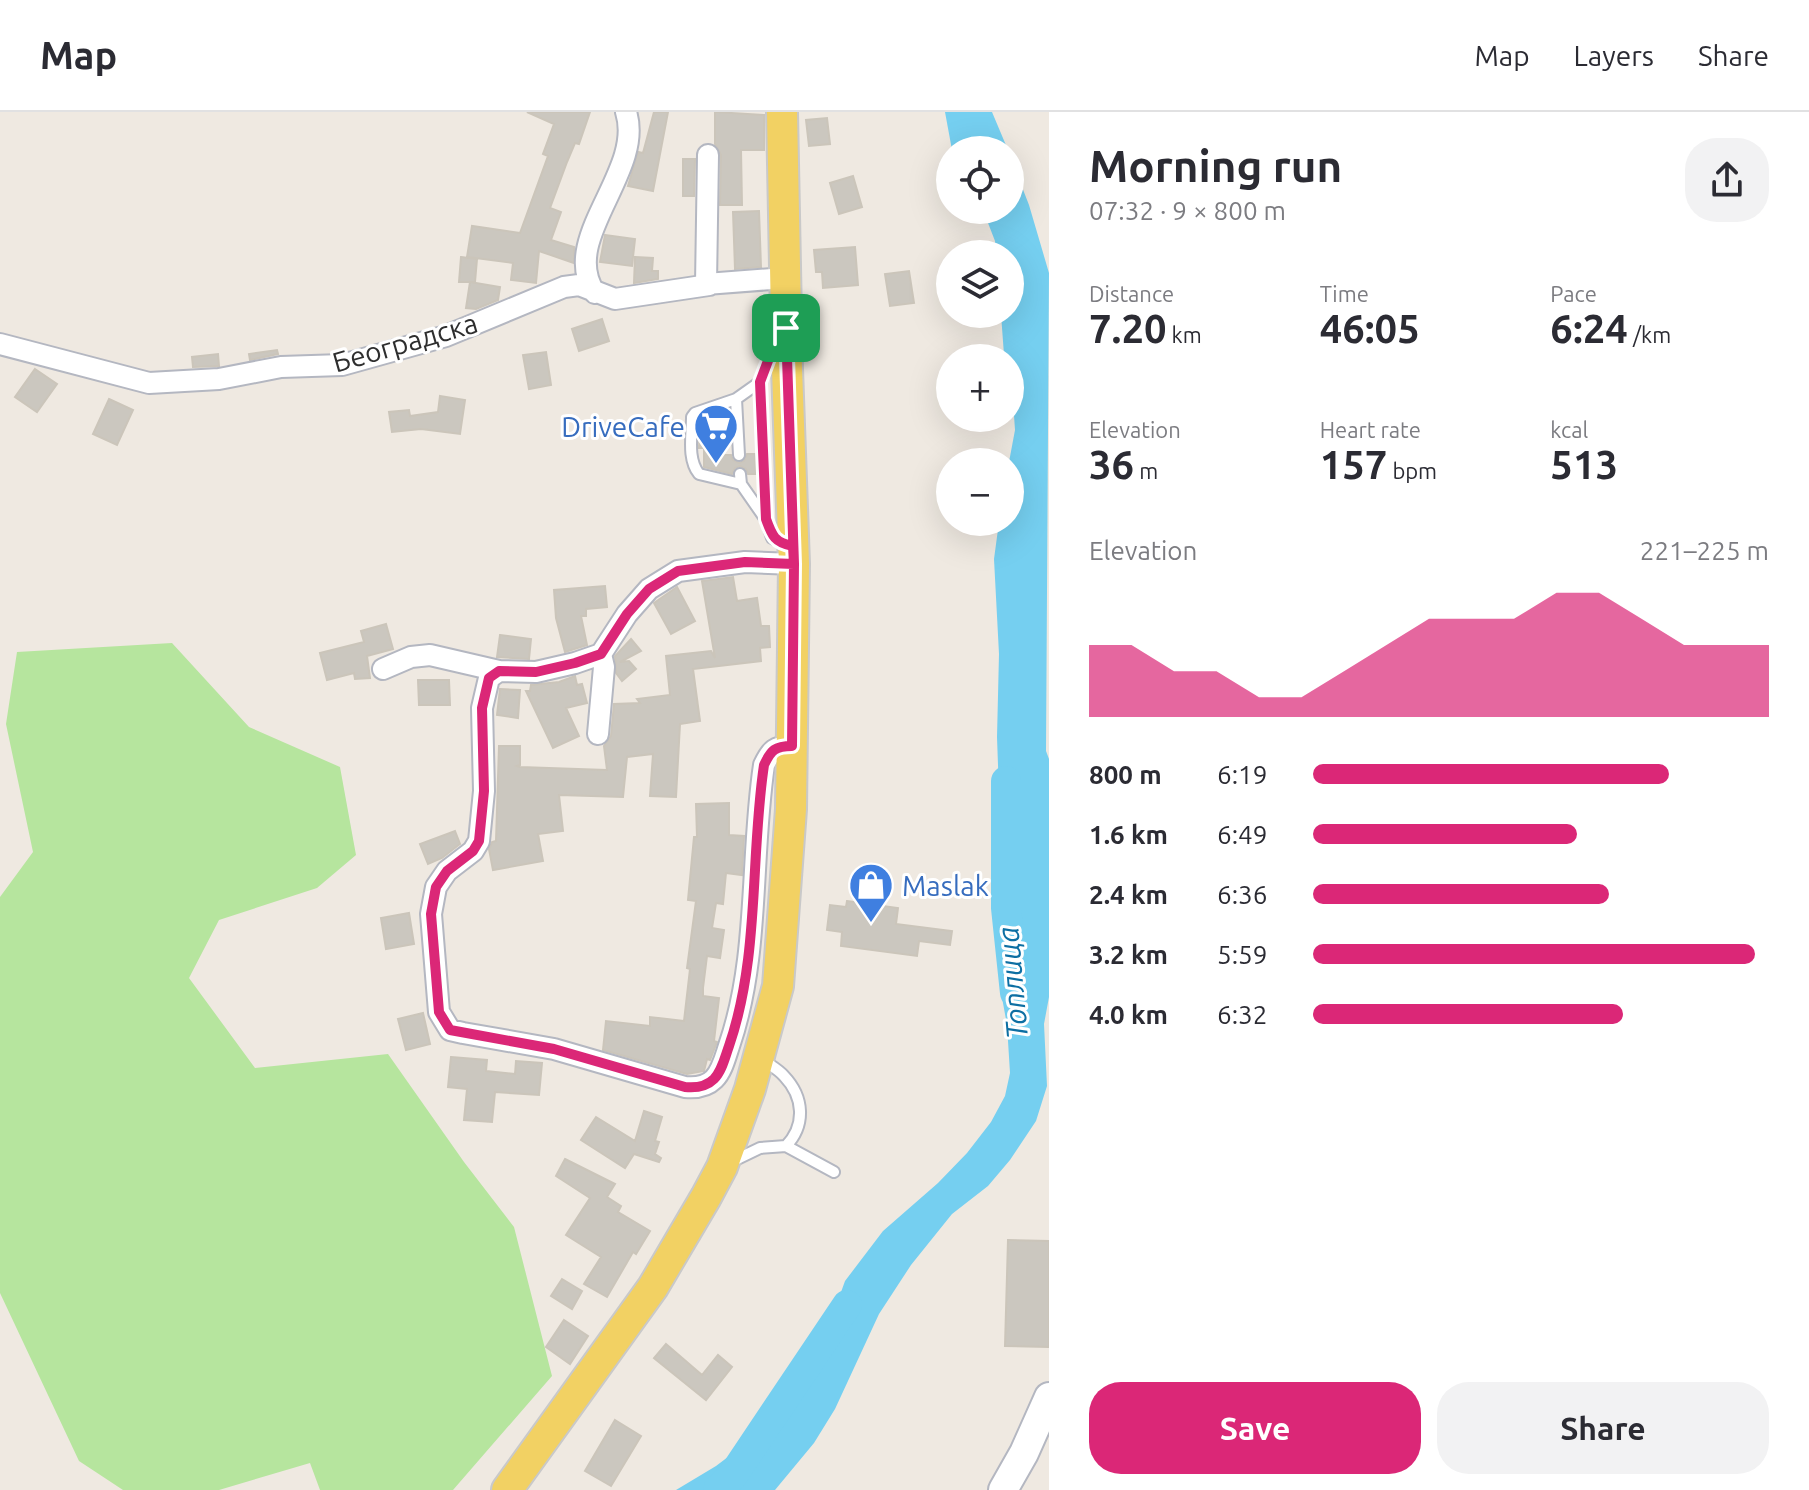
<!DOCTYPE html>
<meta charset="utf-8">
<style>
:root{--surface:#fff;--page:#f2f2f3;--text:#2b2b33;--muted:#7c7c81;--line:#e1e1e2;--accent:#db2777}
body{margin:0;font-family:Ubuntu,sans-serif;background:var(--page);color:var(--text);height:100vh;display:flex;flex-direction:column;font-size:30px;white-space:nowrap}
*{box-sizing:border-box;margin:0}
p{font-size:26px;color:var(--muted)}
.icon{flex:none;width:44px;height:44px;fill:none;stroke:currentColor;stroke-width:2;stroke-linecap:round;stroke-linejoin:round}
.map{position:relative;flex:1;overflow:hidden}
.panel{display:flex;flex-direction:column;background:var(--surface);width:760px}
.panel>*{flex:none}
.controls{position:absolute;left:936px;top:24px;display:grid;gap:16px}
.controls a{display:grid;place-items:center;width:88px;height:88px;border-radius:50%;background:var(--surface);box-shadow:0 8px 32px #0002;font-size:40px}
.pin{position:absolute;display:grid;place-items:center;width:68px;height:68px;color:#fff;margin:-34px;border-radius:16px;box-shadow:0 4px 12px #0006}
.round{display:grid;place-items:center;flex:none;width:84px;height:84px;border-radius:32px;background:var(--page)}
.summary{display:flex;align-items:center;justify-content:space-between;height:136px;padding:0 40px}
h1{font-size:44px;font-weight:700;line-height:60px}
.figures{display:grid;grid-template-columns:repeat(3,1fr);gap:12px;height:136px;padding:8px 40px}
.figures div{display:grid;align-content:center}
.figures b{font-size:40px;font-weight:700}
.figures small{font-size:22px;font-weight:400}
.figures p{font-size:22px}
.chart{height:224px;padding:16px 40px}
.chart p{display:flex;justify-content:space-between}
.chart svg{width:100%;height:144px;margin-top:8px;fill:var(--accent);opacity:.7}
.button{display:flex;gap:16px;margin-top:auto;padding:16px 40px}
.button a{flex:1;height:92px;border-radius:32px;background:var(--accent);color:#fff;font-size:32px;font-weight:700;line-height:92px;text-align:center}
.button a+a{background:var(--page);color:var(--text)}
ul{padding:0 40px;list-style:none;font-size:26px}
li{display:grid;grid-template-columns:128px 96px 1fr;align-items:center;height:60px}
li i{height:20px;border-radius:10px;background:var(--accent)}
header{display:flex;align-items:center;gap:48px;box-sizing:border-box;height:112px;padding:0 40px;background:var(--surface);border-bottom:2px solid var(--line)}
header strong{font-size:38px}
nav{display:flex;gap:44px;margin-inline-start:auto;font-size:28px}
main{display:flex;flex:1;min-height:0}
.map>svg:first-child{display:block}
.green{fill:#b6e59e}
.water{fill:#75cff0}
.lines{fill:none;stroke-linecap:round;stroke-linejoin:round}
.river{stroke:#75cff0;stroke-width:30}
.building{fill:#cbc7bf;stroke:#cbc5ba;stroke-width:2}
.lane-casing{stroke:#b4b7c1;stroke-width:14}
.street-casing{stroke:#b4b7c1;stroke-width:24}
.secondary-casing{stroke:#b4b7c1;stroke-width:32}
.primary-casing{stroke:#c9c9c9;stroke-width:34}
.lane{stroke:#fff;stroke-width:10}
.street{stroke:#fff;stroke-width:20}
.secondary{stroke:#fff;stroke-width:28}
.primary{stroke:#f2d163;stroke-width:30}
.route-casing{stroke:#fff;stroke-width:16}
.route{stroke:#db2777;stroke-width:10}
.labels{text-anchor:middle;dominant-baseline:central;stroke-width:6;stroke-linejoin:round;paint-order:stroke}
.street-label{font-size:28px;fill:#2e2e2e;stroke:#fff}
.shop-label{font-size:28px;fill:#366cbe;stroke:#fff;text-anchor:end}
.water-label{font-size:30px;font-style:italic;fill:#0d6fa3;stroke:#fff}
</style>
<header>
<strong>Map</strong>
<nav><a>Map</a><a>Layers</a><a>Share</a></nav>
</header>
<main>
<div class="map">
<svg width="1049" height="1378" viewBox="0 0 1049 1378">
<rect width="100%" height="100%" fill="#efe9e1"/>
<path class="green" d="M172,531l77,84 91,40 16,88 -39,33 -98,32 -30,58 66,90 133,-14 76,108 50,65 38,149 -99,114h-133l-10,-27 -91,27h-96l-44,-29 -79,-168v-396l33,-45 -27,-128 11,-72z"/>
<path class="water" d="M945,0h47l16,38h-56z
M1010,44l19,49 20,68 -3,478 3,8v238l-5,27 3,62 -11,35 -26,39 -22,26 -36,28 -41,51 -32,49 -44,95 -21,34 -39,47h-99l40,-24 66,-50 30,-43 33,-92 38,-50 55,-48 29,-30 24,-31 14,-26 5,-23 -3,-48 -8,-44 15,-33v-49l-4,-62 -11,-44 -2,-56 2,-83 -5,-95 5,-37h11l-1,-60 6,-32 -5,-72h-5l-1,-3 -3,-41h9v-60h-14l-1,-13 -12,-31h27z"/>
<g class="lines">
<path class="river" d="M1006,669v127l9,85
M718,1378l15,-15 114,-170"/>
</g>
<path class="building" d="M527,0h63l-11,32 -4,-1 -8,19 -17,46 11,4 -10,28 23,7v16l-35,-12 -3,32 -25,-3 2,-17 -46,-6 5,-31 48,7 28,-77 -5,-2 11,-30z
M654,0h14l-15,79 -25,-5 10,-34 5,1z
M715,0l49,3v35h-23l1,55h-22l1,-50 -6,-11z
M827,6l3,26 -21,2 -3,-26z
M683,47h12l-1,37h-11z
M853,64l9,31 -23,7 -9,-31z
M759,99l2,56 -26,2 -2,-57z
M605,123l30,4 -3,27 -32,-4z
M855,135l3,38 -35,3 -1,-16h-6l-2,-22z
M461,145l16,2 -2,23h-16z
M635,145l18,1 -1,13h6v8l-24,4z
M909,159l5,32 -24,3 -5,-32z
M470,170l30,5 -2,13 -22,9 -10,-1z
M602,207l7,22 -30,10 -7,-22z
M277,238l1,4 -28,6 -1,-6z
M546,240l5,33 -22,4 -6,-34z
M218,242l1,12 -26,1 -1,-10z
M35,257l22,15 -20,28 -22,-15z
M440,284l25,4 -5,34 -39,-5 -29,3 -3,-20 20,-2 1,6 28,-4z
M109,287l24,11 -16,35 -24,-11z
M719,310v33h12l2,5 6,3 5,-2 3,-7h8l1,20h-8l-2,-5 -6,-3 -5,2 -3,6 -28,-7v-19h-5l1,-25z
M733,465l4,24 20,-3 4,28h8l1,21 -10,1 1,13 -68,8 7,52 -20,3 -4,73 -26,-1 3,-42 -26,3 -4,40 -64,-2 4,36 -25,3 5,27 -50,9 -4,-21 3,-7 4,-1 3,-95h21v19l-3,1 3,1 87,3 -3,-24 7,-10 3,-32 26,-1 -3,-4 33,-4 -4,-39 45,-5 4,7 -13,-77z
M605,474l2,21 -21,2v7h-5l6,29 -22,7 -9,-34 -2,-28z
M677,475l18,34 -24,13 -17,-31z
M386,512l7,25 -26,7 3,22 -15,1 -1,-6 -27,7 -7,-27 44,-11 -3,-11z
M500,523l31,4 -2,20 -32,-2z
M631,527l10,12 -21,11 9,-1 7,8 -14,12 -6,-8 -1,-17z
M575,564l2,9 5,-1 5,19 -21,5 13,28 -26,12 -27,-57h4l1,-6 28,-3z
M418,568h31l1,25h-31z
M500,577l20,1 -2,28 -21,-3z
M729,691v32l15,1 -2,39 -16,-2 -3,31 -7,-1 -4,25 12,2 -4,28 -13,-2 -4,32v8l16,2 -5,43 3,1 -7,18 -3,-1 -3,12 -17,3 -84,-24 3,-29 44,5v-9l34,4 6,-52 -3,-1 9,-67 -8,-1 6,-63h3l-1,-33z
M455,719l5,13 -18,14 -14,6 -8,-20z
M847,789l51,7 -2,16 56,7 -2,14 -31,-4 -2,15 -76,-10 1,-14 -15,-2 3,-25 16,2z
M409,801l5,31 -28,5 -5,-31z
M423,901l7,31 -24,6 -8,-31z
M451,945l36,3 -1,11 29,3 1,-13 26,2 -3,32 -44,-3 -3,30 -28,-2 3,-31 -19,-2z
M644,999l18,6 -7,24 4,1 -4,12 6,4 -2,4 -25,-8 -9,14 -44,-28 15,-23 39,24z
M565,1047l50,25 -8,13 14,9 -3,6 32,19 -14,23 -3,-2 -26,45 -23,-13 17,-27 -35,-22 24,-37 -34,-22z
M1008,1128l41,1v106l-44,-1z
M562,1167l20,12 -10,18 -21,-13z
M564,1208l24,16 -18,28 -24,-17z
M666,1232l36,31 16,-20 14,12 -26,33 -52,-42z
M615,1308l26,16 -30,50 -26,-15z"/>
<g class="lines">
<g class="lane-casing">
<path id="lane" d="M777,227l-17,43 6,137 6,19 15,7
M736,287l-41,14 -3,4c0,19 -5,42 7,57l42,10
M739,343l-3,-56 24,-17
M740,362l1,10 23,33
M786,1034l48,26
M731,1050l29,-14 26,-2c20,-21 18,-49 -2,-70 -5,-6 -14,-11 -21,-16"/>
</g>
<g class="street-casing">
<path id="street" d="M708,43l-2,129 79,-6
M595,181c-37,-54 50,-121 31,-181
M0,232l149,39 70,-4 62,-12 61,-2 104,-29 118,-49 15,-2 36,14 94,-14
M383,557l28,-12 19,-2 69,16 37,1 39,-9 26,-9 26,-40 22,-25 29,-18 67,-9 49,2
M499,559l-10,7 -7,30 2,83 -5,50 -6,10 -26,20 -11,16 -5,27 8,98 11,18 13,3 91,16 131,38c10,1 21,0 29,-8 8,-8 11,-21 15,-33 31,-90 21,-188 35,-281 7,-15 11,-19 28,-19
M598,622l6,-67 -3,-13"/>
</g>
<g class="secondary-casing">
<path id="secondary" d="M1003,1378l21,-37 25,-56"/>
</g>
<g class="primary-casing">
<path id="primary" d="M507,1378l146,-203 53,-90 16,-30 28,-78 28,-103 13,-177 3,-245 -7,-195 -5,-257"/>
</g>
<use href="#lane" class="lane"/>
<use href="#street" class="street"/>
<use href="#secondary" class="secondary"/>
<use href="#primary" class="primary"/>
</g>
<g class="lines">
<g class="route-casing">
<path id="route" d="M786,216l8,236 -49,-2 -67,9 -29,18 -22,25 -26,40 -26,9 -39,9 -37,-1 -10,7 -7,30 2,83 -5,50 -6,10 -26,20 -11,16 -5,27 8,98 11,18 104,19 131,38c10,1 21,0 29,-8 8,-8 11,-22 15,-33 31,-90 21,-188 35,-281 7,-15 11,-19 28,-19l2,-182 -1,-18c-18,-3 -21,-10 -27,-27l-6,-137 17,-45 4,-6 5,-3"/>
</g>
<use href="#route" class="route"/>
</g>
<defs>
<g id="supermarket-pin" transform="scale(2.3)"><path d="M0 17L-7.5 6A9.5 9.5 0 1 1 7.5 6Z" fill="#3f7fe0" stroke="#fff"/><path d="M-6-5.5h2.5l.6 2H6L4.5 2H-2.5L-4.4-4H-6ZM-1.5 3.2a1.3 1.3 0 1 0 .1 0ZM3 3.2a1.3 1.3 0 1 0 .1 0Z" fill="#fff"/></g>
<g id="shop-pin" transform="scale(2.3)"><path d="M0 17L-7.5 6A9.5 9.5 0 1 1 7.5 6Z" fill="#3f7fe0" stroke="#fff"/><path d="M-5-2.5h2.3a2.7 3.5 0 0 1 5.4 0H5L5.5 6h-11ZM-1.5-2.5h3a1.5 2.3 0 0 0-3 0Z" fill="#fff"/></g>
</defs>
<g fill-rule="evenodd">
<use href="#supermarket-pin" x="716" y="314"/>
<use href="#shop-pin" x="871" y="773"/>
</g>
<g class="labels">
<g class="street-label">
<text transform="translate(405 230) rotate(-16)">Београдска</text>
</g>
<g class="shop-label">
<text x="685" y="314">DriveCafe</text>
<text x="902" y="773" text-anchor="start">Maslak</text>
</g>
<g class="water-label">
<text transform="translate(1012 871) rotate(-95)">Топлица</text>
</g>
</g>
</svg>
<div class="controls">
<a><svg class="icon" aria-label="locate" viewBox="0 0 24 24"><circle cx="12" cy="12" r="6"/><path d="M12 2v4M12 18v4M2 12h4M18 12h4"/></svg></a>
<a><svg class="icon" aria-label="layers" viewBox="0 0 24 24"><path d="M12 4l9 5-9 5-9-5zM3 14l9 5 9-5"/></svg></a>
<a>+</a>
<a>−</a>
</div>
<div class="pin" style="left:786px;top:216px;background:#1e9e55"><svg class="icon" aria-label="arrive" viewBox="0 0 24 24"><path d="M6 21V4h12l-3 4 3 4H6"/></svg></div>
</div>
<section class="panel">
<div class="summary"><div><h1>Morning run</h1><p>07:32 · 9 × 800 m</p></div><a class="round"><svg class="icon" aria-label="share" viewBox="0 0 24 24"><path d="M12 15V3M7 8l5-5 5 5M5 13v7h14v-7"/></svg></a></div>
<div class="figures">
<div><p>Distance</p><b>7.20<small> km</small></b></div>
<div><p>Time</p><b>46:05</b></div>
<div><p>Pace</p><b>6:24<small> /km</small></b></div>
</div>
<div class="figures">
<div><p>Elevation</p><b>36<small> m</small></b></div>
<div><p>Heart rate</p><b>157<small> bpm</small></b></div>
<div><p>kcal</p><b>513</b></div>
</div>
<div class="chart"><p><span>Elevation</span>221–225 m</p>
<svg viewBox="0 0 160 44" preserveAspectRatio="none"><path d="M0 44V22L10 22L20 30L30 30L40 38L50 38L60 30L70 22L80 14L90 14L100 14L110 6L120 6L130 14L140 22L150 22L160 22V44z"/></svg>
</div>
<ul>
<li><b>800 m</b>6:19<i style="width:78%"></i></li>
<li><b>1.6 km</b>6:49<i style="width:58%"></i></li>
<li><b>2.4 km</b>6:36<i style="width:65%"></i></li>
<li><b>3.2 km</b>5:59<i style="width:97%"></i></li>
<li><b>4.0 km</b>6:32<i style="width:68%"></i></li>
</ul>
<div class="button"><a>Save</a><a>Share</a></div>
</section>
</main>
